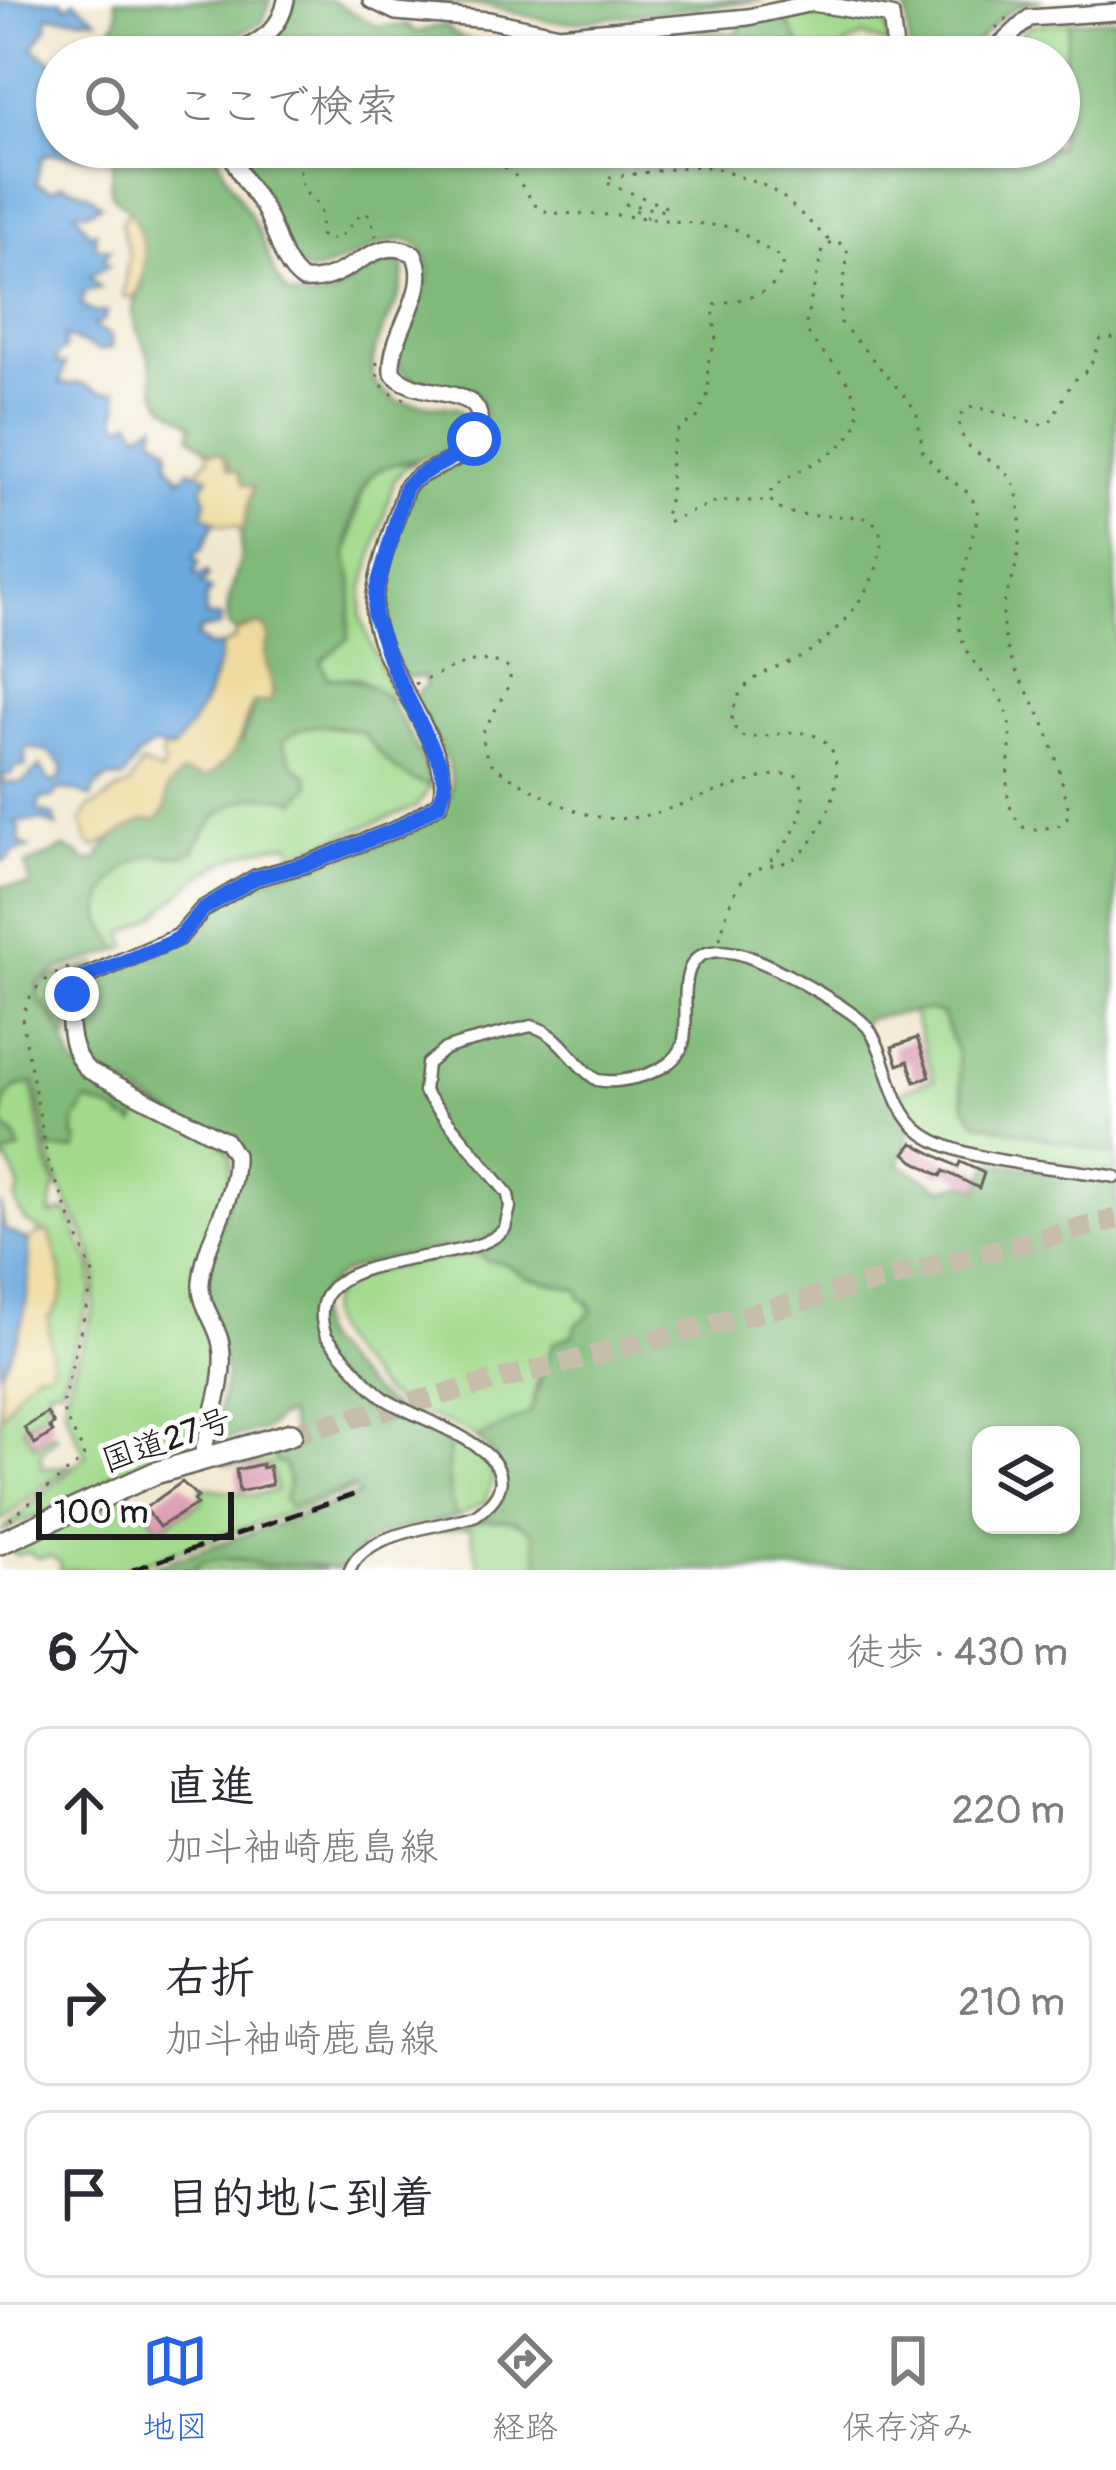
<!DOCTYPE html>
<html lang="ja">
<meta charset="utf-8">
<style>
:root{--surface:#fff;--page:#f2f2f3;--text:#2b2b33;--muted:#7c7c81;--line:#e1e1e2;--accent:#2563eb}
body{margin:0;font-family:Pangolin,"Klee One",sans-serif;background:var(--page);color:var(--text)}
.controls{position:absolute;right:36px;bottom:36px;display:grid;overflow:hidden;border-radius:24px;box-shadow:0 3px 9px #0004}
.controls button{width:108px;height:108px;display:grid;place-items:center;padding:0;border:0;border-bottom:3px solid var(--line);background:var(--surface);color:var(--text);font:60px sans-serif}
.scale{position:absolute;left:36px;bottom:30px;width:198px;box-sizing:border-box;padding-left:12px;border:6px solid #1c1c1c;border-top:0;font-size:33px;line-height:42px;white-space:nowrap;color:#1c1c1c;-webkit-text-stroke:9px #fff;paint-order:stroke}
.stop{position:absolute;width:36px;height:36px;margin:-27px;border:9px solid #2563eb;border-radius:50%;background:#fff}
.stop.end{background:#2563eb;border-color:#fff;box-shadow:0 3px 12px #0008}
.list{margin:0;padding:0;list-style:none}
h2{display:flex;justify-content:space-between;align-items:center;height:156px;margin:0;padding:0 48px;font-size:51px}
h2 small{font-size:39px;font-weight:400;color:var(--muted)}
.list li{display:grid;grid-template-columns:78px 1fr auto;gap:36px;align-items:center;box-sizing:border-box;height:168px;margin:0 24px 24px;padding:0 24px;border:3px solid var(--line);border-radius:24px}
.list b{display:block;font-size:45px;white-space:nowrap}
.list p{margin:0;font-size:39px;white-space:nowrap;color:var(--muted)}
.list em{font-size:39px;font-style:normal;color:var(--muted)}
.icon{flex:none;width:66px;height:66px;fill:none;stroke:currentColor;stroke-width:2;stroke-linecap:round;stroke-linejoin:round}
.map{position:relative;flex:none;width:1116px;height:1570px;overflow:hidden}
.search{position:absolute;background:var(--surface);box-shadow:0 3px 9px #0004;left:36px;right:36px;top:36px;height:132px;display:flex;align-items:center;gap:30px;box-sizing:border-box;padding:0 42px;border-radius:66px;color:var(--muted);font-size:45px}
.sheet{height:732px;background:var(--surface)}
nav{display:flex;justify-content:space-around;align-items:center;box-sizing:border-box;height:168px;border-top:3px solid var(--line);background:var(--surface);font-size:33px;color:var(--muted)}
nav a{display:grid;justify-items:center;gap:6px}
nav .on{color:var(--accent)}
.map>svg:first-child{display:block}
.green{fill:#a1da8c;stroke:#5e7b54;stroke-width:3}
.forest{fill:#80ba78;stroke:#4e6b4a;stroke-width:3;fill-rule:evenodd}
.sand{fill:#eeda9e;stroke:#857b5d;stroke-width:3}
.water{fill:#6ba8dd;stroke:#44627c;stroke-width:3;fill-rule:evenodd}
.building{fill:#dd9bb4}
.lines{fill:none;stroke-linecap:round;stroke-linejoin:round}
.highway-tunnel{stroke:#c6beaa;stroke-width:21;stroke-dasharray:21 10;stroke-linecap:butt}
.street-casing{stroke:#67635a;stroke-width:15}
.secondary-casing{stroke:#67635a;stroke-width:20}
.highway-casing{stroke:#67635a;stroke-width:26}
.path{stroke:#67635a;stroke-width:3;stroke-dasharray:3 9;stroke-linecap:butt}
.street{stroke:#fff;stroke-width:10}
.secondary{stroke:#fff;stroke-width:15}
.highway{stroke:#fff;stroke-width:21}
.rail{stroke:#1c1c1c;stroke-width:4.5;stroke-dasharray:18 9;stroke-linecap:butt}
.route{stroke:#2563eb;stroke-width:15}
.labels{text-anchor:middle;stroke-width:10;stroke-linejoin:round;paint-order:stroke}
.street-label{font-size:33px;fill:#1c1c1c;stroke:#fff}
</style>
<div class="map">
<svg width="1116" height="1570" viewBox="0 0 1116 1570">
<rect width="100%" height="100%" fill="#fff"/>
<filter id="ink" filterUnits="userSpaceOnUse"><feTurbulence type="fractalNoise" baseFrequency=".00833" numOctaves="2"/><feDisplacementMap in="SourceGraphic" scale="24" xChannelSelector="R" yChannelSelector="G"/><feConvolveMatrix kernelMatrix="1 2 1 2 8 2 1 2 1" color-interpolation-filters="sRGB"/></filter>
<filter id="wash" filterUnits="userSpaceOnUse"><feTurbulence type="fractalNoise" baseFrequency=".004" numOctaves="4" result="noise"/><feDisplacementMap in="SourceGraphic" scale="48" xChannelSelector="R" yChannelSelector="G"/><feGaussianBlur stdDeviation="2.7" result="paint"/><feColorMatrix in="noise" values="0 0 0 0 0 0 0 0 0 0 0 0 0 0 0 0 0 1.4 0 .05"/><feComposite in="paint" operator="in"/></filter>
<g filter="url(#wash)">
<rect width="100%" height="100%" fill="#f1e7ce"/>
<g class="green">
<path d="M813 9 879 19 886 25 889 45 864 36 846 45 845 57H807L783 15Z"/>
<path d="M1070 21 1063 68 1059 71V57H996L1031 25Z"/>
<path d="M417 462 404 469 394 481 363 590 361 618 393 701 360 679 327 677 321 660 348 638 352 580 346 559 361 496 371 475 390 464Z"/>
<path d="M319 725 362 732C382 756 399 779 431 786L416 807 293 855 291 844C255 846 221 860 193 882 163 906 162 917 123 933L128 946 120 950C113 940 103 928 101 916 96 892 130 856 155 854 170 854 178 859 193 852 214 807 246 786 296 801L293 765 282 740 295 729Z"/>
<path d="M99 963 77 975 66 1042 38 999V990L49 979Z"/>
<path d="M928 1010 942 1014 957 1053 964 1103 976 1122 1116 1155V1173L956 1145 921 1127 899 1092 934 1079 913 1012Z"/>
<path d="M31 1082 46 1161 57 1189 53 1190 50 1215 66 1211 91 1266 92 1292 61 1387 49 1388 45 1411 22 1427 35 1446 54 1434 57 1437 40 1454 43 1469 70 1465 0 1521V1419L15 1393 36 1371H48L52 1365 48 1318C76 1290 57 1265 50 1234 29 1227 22 1221 15 1200L20 1189C18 1181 12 1168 7 1161L0 1163V1158L20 1149 15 1136 4 1127 1 1114 8 1092Z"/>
<path d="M139 1099 216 1140 231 1156 214 1334 216 1374 198 1448 127 1474 120 1471 108 1476 111 1483 0 1532 86 1456 66 1413 65 1402C71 1360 101 1315 96 1272 92 1234 55 1191 48 1149L75 1150V1120L87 1101 117 1112 124 1120Z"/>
<path d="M478 1253 485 1260 503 1263 526 1277 579 1290 592 1313 539 1374 530 1413 477 1438C448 1419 411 1415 384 1393 372 1383 362 1369 352 1358 269 1267 423 1264 478 1253Z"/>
<path d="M446 1432 484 1456 493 1478 485 1502 457 1517C443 1493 452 1459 446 1432Z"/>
<path d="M292 1443 294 1446 284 1447 289 1482 284 1501 357 1489 122 1570H60V1562L50 1556 38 1558 29 1552 15 1555 10 1549 125 1495 142 1506 159 1528 202 1502V1487L253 1495 276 1491 270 1465 222 1464Z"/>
<path d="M496 1518 515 1521 532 1531 539 1558 535 1570H480L470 1528 425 1533Z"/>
<path d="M221 1559 263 1565 303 1564 325 1570H192L201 1562Z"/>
</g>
<g class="forest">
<path d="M115 0H271L262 23 220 43 206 57H87C100 37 126 25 115 0Z"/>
<path d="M294 0H331L378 27 407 25 416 32 444 25C471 53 511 39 544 57H241L276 37Z"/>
<path d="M406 0H762L572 22 548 21 488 6Z"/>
<path d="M906 0H1043C1005 4 988 30 965 57H910Z"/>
<path d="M783 15 807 57H630V47L638 40 659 46 673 45 704 31 735 34 745 22Z"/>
<path d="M1116 19V1155L976 1122 964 1103 957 1053 942 1014 928 1010 868 1018 862 1026 885 1084 911 1129 899 1164 943 1189 964 1183 979 1190 991 1162 1116 1182V1570H535L539 1558 532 1531 515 1521 477 1520 491 1510 501 1492 493 1454 477 1438 530 1413 553 1343 574 1334 576 1325 592 1312 589 1302 580 1298 579 1290 526 1277 503 1263 485 1260 478 1253 498 1243 508 1230C494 1235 479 1243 463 1246 414 1259 291 1253 321 1339 365 1388 382 1409 446 1432 452 1459 443 1493 457 1517 420 1526 360 1529 346 1570L303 1564 263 1565 239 1559 201 1562 192 1570H144L359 1495 352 1487 289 1507 284 1501 289 1482 284 1464 275 1462V1450L296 1446 288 1415 278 1417 266 1429 215 1442 213 1439 226 1376 205 1288 239 1154 91 1065 82 1058 77 1020 97 999 92 995 99 975C124 966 154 959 177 945 190 937 196 922 208 912 234 891 267 879 298 869 332 857 431 835 447 803 464 770 428 732 416 702L417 693 426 685 424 677H406C364 618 388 556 410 493L421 480 460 462 484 414 479 396 471 390 416 382 401 371 398 359 429 273C421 198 343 275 307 271 277 252 247 180 234 147H1059V71L1063 67 1070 21ZM981 1435H1071V1525H981Z"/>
<path d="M110 147H215C225 180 244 202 259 232 268 252 273 277 287 293 342 315 350 265 394 260L403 266C408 306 361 343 375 384L398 402 456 408 462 411C475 468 398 452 373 474 356 489 348 532 347 554 347 564 351 572 352 582 354 600 348 620 348 639L321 661 327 677C379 681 390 696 413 741 420 756 429 769 431 786 398 779 382 756 362 732 335 724 304 720 283 741L293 765 307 775 310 785 296 801C246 786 214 807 193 852 179 859 170 854 155 855 131 856 96 892 101 916 103 928 113 940 120 950L62 968 37 983 39 999 58 1024 73 1063 85 1074 139 1099 135 1125 117 1112 87 1101 75 1121 73 1136 78 1139 75 1150 48 1149 35 1083C9 1083 0 1103 4 1127L15 1136 20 1150 0 1158V886H31L26 865 64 848 80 855 83 861H97C108 831 139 821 166 808L167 789 182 773 242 741 254 703 274 691C270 670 259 660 269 640L247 627 236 632 228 624C225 600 235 583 240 560 242 550 239 540 242 531 246 517 250 509 246 494 242 479 228 468 222 453L208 451 190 436 192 426C184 415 171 414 162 402 154 392 154 378 151 365 144 331 119 321 143 283L130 210C93 188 121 177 110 147Z"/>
</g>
<g class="sand">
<path d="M130 210C145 240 153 269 133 298L123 296 129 254 121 223Z"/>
<path d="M208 451 222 453 229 469 239 472 243 484 254 487C246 503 249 517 241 533L237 527 221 525 203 515 196 472 209 457Z"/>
<path d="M259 624 267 630 269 640C257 663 278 677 271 701L253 703C234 745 246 746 206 778L182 773 167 789 166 809 158 819 143 820 94 848 88 843 81 821 89 807C102 806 112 790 128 787L142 764 161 773 164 764 161 756 165 748 172 750C199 717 214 687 222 646L235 639 236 632Z"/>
<path d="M42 1232 50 1234C57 1265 76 1290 48 1318L52 1366 49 1371H36L16 1393 0 1419V1372L10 1356 30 1258 28 1240Z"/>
</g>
<g class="water">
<path d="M0 0H62L66 7 75 1 96 19 47 16V27L33 48 57 65V104H51L57 112 54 122 57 147H81L89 156 48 154 41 159 36 184 52 190 62 184 88 194 101 205 88 212 75 211 89 233 96 231 95 246 111 249 103 258 110 265 90 276 100 288 85 291 81 305 94 313 107 312 104 320 93 325 111 336V348L100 351 65 336V349L57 355 56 364H65L60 384 81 383 102 392 117 391 119 407 116 416 121 426 131 420 139 433 156 423 154 436 169 448 168 464 181 479 190 469 209 477 201 488 206 498 203 515 215 521 201 551H197L194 558 199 562 194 573 198 576 207 572 208 577 201 584 211 590 205 598 206 617H221L220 627 201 629 197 637 211 647 222 646C214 688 199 718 172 750L153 745 138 756 123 779 108 778 95 788 91 798 77 791 59 790 53 798H41L37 810 54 816 57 827 41 820 15 822 20 829 19 842 30 848 13 852 7 860 0 862ZM29 747 50 753 63 767 60 780 50 782 40 766 22 783 2 782 3 776 11 774 16 767H25V752Z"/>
<path d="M0 1202 5 1230 28 1240C33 1283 24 1336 0 1372Z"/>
</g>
<g id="blocks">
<g class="building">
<path d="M917 1038 930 1076 915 1082 908 1061 898 1065 892 1047Z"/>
<path d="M913 1143 958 1167 960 1162 984 1173 979 1188 944 1171 941 1176 914 1161 905 1153Z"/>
<path d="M47 1413 54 1424 49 1427 53 1432 35 1444 24 1428Z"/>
<path d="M262 1464V1468L269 1466 272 1484 239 1492 236 1470Z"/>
<path d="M182 1482 198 1497 194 1500 197 1504 159 1527 145 1508Z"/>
</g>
</g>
</g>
<g filter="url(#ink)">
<use href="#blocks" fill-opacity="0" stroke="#67635a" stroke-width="3"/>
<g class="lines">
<path class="highway-tunnel" d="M291 1434 1116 1219"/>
<defs>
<path id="street" d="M350 1570C365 1531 439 1528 476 1515 558 1456 412 1420 384 1398 362 1381 344 1356 326 1336 292 1241 470 1273 505 1228L510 1207 508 1194 424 1092 427 1064 445 1049 460 1044 531 1026C562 1033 572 1065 597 1080 613 1083 627 1080 642 1076 658 1071 678 1061 683 1044 693 1011 665 939 736 953 760 957 856 1010 869 1029 891 1062 888 1107 922 1133 963 1164 1064 1167 1116 1177"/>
<g id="secondary">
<path d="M371 0 396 12 489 20 559 35 748 17 812 3 891 16 896 57"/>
<path d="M230 57C257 42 280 33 286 0"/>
<path d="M987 57 1029 18 1116 12"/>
<path d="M202 1457C209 1422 227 1381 221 1345 218 1324 199 1305 201 1283 204 1239 237 1199 235 1155L226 1141 88 1070C67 1050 64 1003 80 979L179 937 203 909 255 878 307 864 397 829 439 804C462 758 378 669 374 614 372 578 396 522 406 487 425 465 463 465 475 437 499 379 415 404 392 372 389 332 433 292 414 254 372 231 351 284 303 280 279 263 277 228 262 205 248 184 236 172 230 147"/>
</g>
<path id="highway" d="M0 1543 155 1473 291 1434"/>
</defs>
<use href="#street" class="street-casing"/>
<use href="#secondary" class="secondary-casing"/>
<use href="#highway" class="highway-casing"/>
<g class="path">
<path d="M996 28 1011 15"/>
<path d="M295 147 303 190 321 208 320 235 329 240 339 238 363 212 370 215 376 236"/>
<path d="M475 147 514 174 535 205 549 213 616 215 732 227 782 259C785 297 741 298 713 305L716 341 707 365 709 392 696 420 680 426C662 460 678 485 664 517L669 521 718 501H767"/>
<path d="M624 147 689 166 715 168 763 185 782 196 830 241"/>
<path d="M648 218 626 204 665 211 668 208 607 183 606 178 686 167"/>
<path d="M377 362C375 385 388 395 409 400"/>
<path d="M415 684C442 673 488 646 511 671L509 685 482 734 487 759C501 774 523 784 541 794 627 844 661 806 744 783 761 778 780 771 798 776 813 806 792 841 770 861"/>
<path d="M720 939C725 919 730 896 743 879 760 860 782 870 800 854 826 833 860 750 813 735 791 727 763 741 740 736L731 722C734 709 736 696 745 687 764 668 792 664 813 649 845 626 891 571 879 528L871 520C845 510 772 527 769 493L778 484C820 455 888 441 843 375 832 359 815 348 807 330L806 320 823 250 835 240 846 247 848 254 840 307 841 323 909 401 917 414 923 452 940 472 971 495 978 514C971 548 956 589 959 624 962 663 1002 682 1009 721 1016 757 993 797 1023 827L1036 830 1061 825 1067 818 1068 807C1061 777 1054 745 1041 717 1024 683 1001 655 1003 613 1003 601 1009 589 1013 577 1020 552 1024 509 1014 485 1000 451 959 463 959 416L973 406 1043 425 1051 420 1073 381 1089 369 1101 339 1116 338"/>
<path d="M10 1519 83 1459 84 1453 64 1414 63 1401 94 1277 48 1161 22 1021C27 991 44 977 72 967"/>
</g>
<use href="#street" class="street"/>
<use href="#secondary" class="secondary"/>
<use href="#highway" class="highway"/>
<path class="rail" d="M132 1570 358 1493"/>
</g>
</g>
<g class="lines" filter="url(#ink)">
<path class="route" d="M72 994 80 979 168 944 179 938 203 909 255 878 307 864 397 829 439 804 445 787 441 765 393 668 374 615 376 591 406 487C426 465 457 463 474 439"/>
</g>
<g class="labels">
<g class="street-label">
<text transform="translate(166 1439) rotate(-19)" y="12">国道27号</text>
</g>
</g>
</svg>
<div class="controls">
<button><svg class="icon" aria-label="layers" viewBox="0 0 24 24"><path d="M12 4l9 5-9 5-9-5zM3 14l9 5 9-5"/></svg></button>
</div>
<div class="scale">100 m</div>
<div class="stop" style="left:474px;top:439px"></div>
<div class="stop end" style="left:72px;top:994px"></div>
<div class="search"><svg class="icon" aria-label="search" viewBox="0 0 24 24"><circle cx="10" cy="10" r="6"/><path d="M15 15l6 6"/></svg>ここで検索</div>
</div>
<section class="sheet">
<h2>6 分<small>徒歩 · 430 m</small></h2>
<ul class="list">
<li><svg class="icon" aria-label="ahead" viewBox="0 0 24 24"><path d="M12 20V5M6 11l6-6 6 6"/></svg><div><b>直進</b><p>加斗袖崎鹿島線</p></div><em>220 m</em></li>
<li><svg class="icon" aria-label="right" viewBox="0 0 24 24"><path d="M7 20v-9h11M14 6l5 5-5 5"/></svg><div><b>右折</b><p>加斗袖崎鹿島線</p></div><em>210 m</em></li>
<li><svg class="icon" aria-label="arrive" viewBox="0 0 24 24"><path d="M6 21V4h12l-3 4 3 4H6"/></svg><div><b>目的地に到着</b></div></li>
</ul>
</section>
<nav>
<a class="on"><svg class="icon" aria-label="map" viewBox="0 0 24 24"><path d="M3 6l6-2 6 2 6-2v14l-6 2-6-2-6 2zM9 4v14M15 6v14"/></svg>地図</a>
<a><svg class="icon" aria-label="directions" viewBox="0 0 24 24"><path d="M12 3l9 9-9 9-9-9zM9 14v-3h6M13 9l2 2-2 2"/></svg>経路</a>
<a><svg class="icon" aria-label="saved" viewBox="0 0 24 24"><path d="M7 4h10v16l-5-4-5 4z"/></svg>保存済み</a>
</nav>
